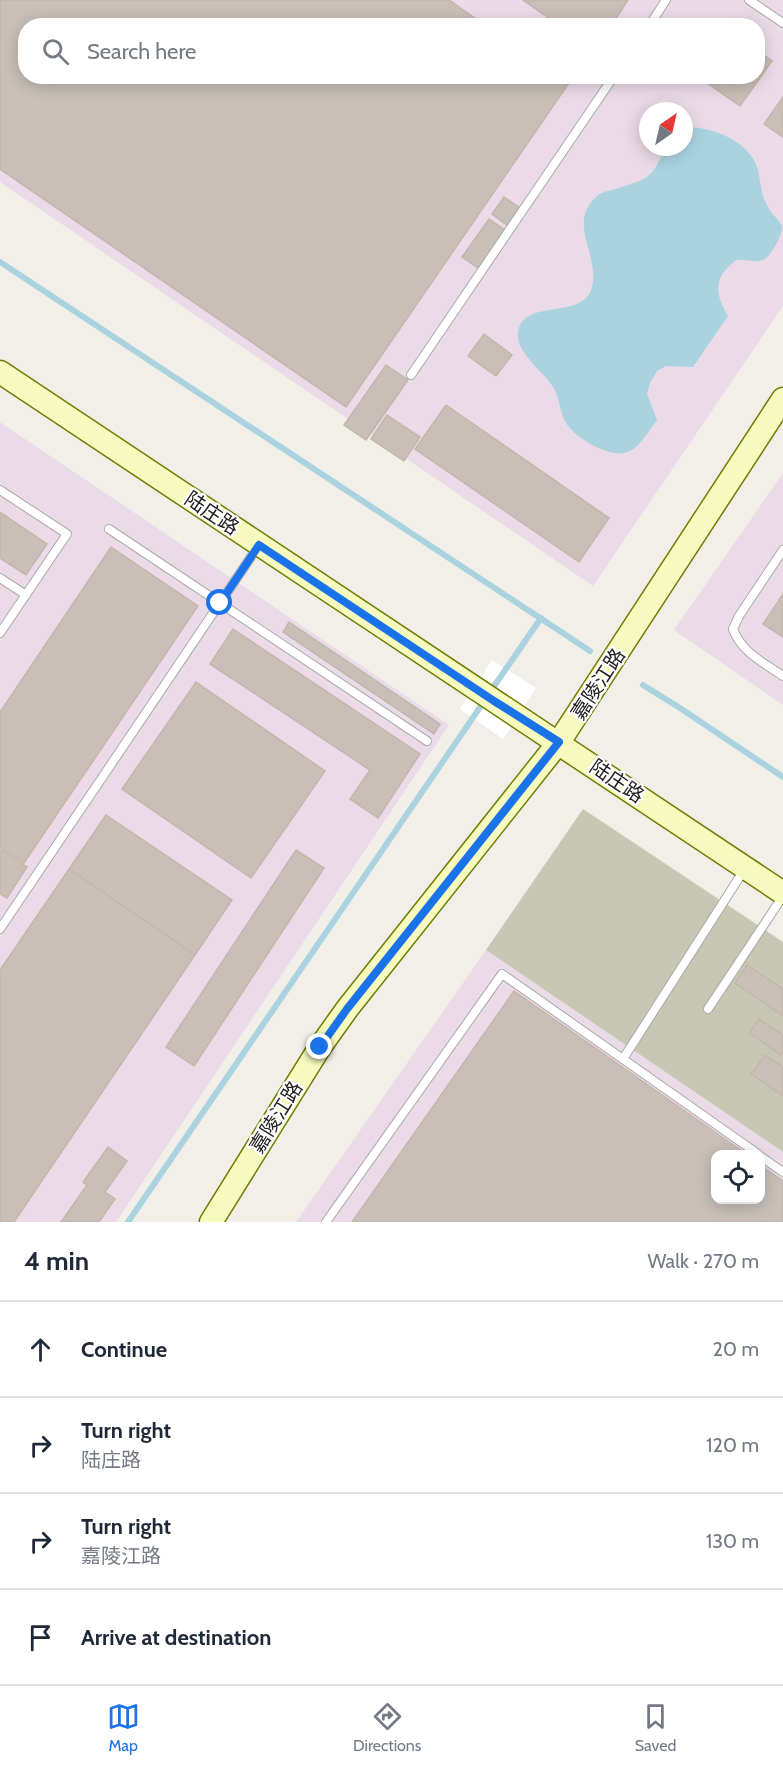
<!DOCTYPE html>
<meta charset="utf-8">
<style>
:root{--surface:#fff;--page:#f2f2f3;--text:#1f2937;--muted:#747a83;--line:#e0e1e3;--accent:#1a73e8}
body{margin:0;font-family:Cabin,"Noto Sans SC",sans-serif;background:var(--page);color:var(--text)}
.controls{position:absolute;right:18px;bottom:18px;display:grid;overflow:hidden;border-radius:12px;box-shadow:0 3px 15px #0003}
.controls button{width:54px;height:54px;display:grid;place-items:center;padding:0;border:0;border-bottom:2px solid var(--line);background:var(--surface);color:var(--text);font:30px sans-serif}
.compass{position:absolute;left:639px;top:102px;width:54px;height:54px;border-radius:50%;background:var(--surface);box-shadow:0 3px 15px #0003;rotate:34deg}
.stop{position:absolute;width:18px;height:18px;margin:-14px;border:4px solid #1a73e8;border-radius:50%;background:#fff}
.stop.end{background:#1a73e8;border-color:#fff;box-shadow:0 2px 6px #0008}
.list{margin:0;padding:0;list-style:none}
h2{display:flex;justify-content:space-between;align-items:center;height:78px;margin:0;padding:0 24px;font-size:26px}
h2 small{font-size:20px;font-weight:400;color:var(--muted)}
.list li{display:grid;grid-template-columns:39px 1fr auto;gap:18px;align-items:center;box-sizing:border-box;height:96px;padding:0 24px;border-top:2px solid var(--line)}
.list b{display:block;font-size:22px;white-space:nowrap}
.list p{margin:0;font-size:20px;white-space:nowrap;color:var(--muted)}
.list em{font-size:20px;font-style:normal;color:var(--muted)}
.icon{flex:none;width:33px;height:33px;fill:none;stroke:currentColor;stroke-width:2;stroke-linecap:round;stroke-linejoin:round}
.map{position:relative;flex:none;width:783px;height:1222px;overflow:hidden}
.search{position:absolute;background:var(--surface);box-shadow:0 3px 15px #0003;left:18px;right:18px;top:18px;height:66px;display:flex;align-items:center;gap:15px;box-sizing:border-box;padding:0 21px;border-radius:24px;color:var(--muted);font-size:22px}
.sheet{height:462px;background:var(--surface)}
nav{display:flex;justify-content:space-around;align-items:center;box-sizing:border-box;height:84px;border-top:2px solid var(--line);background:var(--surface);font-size:16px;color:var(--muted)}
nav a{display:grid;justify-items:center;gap:3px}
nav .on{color:var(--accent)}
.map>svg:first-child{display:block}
.industrial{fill:#ebdbe8;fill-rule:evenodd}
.construction{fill:#c7c7b4}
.water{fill:#aad3df}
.pier{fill:#fff}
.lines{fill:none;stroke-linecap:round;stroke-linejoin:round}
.stream{stroke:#aad3df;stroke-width:6}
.building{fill:#c7bfb8;stroke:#c4b6ab;stroke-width:1.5}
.lane-casing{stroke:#a9a9a9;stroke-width:10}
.secondary-casing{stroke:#707d05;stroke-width:25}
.lane{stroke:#fff;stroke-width:8}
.secondary{stroke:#f7fabf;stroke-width:22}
.route{stroke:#1a73e8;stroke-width:8}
.labels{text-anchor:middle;stroke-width:4.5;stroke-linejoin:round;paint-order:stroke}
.street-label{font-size:20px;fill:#222;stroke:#fff}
</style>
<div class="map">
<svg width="783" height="1222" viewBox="0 0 783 1222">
<rect width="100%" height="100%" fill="#f2efe9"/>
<g class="industrial">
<path d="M0 0H783V306L593 586 0 182ZM26 26H758V76H26ZM648 111H684V147H648Z"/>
<path d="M0 422 449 725 116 1222H0Z"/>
<path d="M783 473V705L674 630Z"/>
<path d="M486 950 783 1152V1222H296ZM716 1154H760V1200H716Z"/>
</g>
<path class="construction" d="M583 809 783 942V1152L486 950Z"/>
<path class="water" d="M684 127C710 126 748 140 757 167 761 179 760 192 766 203 769 212 778 218 782 226 783 234 771 257 763 260 755 263 744 259 736 260 714 277 714 293 728 316L693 367 666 366 657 371 650 383 647 394 657 420C636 449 630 464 592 445 583 440 570 431 565 421 559 410 560 397 553 387 543 370 505 346 522 322 537 302 585 317 592 287 600 255 567 223 596 197 600 193 607 191 612 190 643 180 654 181 664 147H684Z"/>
<path class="pier" d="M492 660 536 688 503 739 460 709Z"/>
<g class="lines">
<g class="stream">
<path d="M0 262 590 651"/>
<path d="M643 685 680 708 783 777"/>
<path d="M490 692 541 618"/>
<path d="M128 1222 485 700"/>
</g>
</g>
<g class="building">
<path d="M0 0H449L486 26H26V76H560L569 83 346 407 0 169Z"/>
<path d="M523 0H628L611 26H560Z"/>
<path d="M712 20 721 26H708Z"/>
<path d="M758 51 772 61 740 106 697 76H758Z"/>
<path d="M783 97V137L764 124Z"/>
<path d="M504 197 520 208 508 226 492 214Z"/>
<path d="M489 219 505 230 478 268 462 257Z"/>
<path d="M484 334 512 355 496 376 468 356Z"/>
<path d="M386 365 408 380 366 440 344 425Z"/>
<path d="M446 405 609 518 579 562 415 449Z"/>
<path d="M387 415 420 437 404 461 371 439Z"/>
<path d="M0 512 47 544 26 575 0 558Z"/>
<path d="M111 547 198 606 24 863 0 847V712Z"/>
<path d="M783 594V637L763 624Z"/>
<path d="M289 622 440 724 434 734 283 632Z"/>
<path d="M233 629 420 754 378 818 350 799 370 770 210 664Z"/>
<path d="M196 682 325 771 251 878 122 789Z"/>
<path d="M106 815 232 900 195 955 69 869Z"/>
<path d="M0 849 27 867 7 898 0 894Z"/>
<path d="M296 850 324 868 194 1066 166 1047Z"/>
<path d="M69 869 195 955 14 1222H0V970Z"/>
<path d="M747 965 783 989V1016L735 983Z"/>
<path d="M514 991 746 1154H716V1200H760V1165L783 1181V1222H352Z"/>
<path d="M759 1019 783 1035V1052L781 1055 749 1033Z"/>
<path d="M765 1055 783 1067V1096L751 1074Z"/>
<path d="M108 1147 127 1161 105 1192 115 1199 99 1222H61L87 1185 83 1182Z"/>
</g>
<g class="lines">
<defs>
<g id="lane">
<path d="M749 0 783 23"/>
<path d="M649 26 666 0"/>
<path d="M411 375 614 76"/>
<path d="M0 490 67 534 0 633"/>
<path d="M109 529 427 741"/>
<path d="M783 550 739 616 733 629C742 653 763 662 783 676"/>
<path d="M0 578 26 595"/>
<path d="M0 929 259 545"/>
<path d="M708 1009 783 896"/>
<path d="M623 1059 744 870"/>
<path d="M760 1156 783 1172"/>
<path d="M326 1222 502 974 758 1154"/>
</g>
<g id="secondary">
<path d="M0 372 783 893"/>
<path d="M211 1222 320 1047 347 1009 559 742 783 399"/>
</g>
</defs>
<use href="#lane" class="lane-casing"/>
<use href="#secondary" class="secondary-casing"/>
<use href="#lane" class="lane"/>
<use href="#secondary" class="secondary"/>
</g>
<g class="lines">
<path class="route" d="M220 603 259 545 494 701 559 742 347 1009 320 1047"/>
</g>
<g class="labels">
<g class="street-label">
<text transform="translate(212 513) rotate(34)" y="7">陆庄路</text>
<text transform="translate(598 684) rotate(-57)" y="7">嘉陵江路</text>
<text transform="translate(617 781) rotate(34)" y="7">陆庄路</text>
<text transform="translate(276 1117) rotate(-58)" y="7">嘉陵江路</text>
</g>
</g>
</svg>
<div class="controls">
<button><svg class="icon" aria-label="locate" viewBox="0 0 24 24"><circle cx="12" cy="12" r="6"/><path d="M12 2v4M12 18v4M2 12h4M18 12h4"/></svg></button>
</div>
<svg class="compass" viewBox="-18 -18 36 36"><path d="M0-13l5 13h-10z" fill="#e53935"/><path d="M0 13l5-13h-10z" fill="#747a83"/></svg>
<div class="stop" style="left:220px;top:603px"></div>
<div class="stop end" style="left:320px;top:1047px"></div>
<div class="search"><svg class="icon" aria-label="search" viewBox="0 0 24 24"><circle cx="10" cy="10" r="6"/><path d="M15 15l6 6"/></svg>Search here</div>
</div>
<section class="sheet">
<h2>4 min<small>Walk · 270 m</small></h2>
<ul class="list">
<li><svg class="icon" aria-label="ahead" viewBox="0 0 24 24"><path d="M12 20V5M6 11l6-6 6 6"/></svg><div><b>Continue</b></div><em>20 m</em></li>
<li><svg class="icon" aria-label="right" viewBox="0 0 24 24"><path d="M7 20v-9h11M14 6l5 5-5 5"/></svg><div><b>Turn right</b><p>陆庄路</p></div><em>120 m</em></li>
<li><svg class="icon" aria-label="right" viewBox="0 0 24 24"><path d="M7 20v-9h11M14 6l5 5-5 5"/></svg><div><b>Turn right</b><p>嘉陵江路</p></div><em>130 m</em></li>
<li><svg class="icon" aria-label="arrive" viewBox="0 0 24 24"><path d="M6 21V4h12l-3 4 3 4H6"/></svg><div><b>Arrive at destination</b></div></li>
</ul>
</section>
<nav>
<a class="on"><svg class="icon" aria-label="map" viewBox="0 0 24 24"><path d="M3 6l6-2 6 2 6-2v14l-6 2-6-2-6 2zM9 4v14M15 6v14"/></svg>Map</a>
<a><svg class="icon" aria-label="directions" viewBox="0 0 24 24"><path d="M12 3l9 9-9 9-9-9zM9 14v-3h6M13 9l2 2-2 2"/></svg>Directions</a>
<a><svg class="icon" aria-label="saved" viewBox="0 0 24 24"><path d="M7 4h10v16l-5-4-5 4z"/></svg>Saved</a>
</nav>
